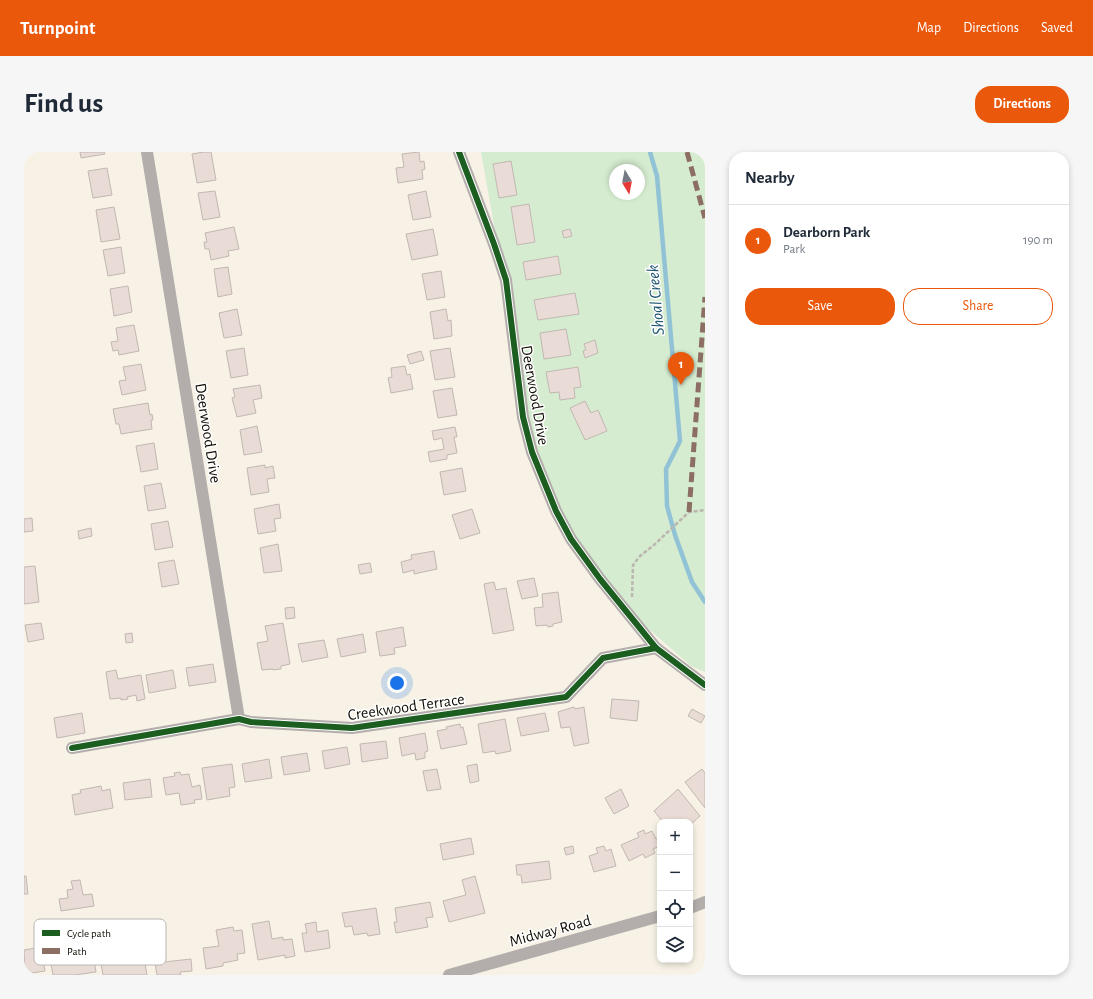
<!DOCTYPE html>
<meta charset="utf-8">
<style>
:root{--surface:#fff;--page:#f6f6f7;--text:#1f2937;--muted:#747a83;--line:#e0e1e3;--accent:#ea580c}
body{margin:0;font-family:"Alegreya Sans",sans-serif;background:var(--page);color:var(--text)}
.controls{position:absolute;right:12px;bottom:12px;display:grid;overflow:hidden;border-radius:8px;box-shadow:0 2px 6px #0003}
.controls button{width:36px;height:36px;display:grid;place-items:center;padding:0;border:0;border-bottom:1px solid var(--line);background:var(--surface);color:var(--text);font:20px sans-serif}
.compass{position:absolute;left:585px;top:12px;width:36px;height:36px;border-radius:50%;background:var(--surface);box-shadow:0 2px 6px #0003;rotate:170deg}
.you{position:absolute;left:373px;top:531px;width:14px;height:14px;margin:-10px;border:3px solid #fff;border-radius:50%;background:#1a73e8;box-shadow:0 0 0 6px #1a73e833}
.badge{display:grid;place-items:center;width:26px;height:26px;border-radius:50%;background:var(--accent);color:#fff;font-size:13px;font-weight:700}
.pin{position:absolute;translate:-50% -33px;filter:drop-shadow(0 1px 2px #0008)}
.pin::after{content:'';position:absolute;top:21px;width:14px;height:12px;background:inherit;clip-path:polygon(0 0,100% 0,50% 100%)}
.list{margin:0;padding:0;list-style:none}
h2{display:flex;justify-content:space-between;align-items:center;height:52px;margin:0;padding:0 16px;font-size:17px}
h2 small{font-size:13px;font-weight:400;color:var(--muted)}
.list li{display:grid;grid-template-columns:26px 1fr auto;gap:12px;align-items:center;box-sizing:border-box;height:72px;padding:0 16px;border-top:1px solid var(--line)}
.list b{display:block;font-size:15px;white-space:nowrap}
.list p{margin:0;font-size:13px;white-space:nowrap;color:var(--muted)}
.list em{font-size:13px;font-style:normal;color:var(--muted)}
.actions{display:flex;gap:8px;padding:12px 16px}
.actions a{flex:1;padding:9px 0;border:1px solid var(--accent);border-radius:16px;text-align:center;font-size:14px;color:var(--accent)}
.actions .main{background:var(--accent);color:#fff}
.icon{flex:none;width:22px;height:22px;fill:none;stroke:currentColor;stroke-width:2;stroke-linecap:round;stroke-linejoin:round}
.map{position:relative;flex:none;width:681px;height:823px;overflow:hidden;border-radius:16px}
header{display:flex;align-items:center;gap:24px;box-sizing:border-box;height:56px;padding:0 20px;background:var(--accent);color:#fff}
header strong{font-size:19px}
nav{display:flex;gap:22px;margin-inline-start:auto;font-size:14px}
.intro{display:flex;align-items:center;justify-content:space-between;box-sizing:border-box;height:96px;padding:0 24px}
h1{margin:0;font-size:28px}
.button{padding:10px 18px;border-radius:16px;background:var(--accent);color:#fff;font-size:14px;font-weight:700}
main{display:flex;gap:24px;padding:0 24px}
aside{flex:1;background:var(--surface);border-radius:16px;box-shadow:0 2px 6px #0003}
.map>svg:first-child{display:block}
.green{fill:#d5ecd0;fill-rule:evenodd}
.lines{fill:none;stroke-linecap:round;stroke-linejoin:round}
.stream{stroke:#91c2d6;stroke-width:4.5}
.building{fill:#e9dbd5;stroke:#c1b8b2}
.path{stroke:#bbb6af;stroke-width:2.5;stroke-dasharray:4 2;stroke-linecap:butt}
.minor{stroke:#b3adab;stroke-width:12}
.quiet{stroke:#8d6e63;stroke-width:5;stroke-dasharray:10 5;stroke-linecap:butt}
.cycleway-casing{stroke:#fff;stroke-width:8}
.cycleway{stroke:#1b5e20;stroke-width:6}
.labels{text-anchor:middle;stroke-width:3;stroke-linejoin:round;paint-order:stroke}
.street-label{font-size:16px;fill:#110d04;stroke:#fff}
.water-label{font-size:17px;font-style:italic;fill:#1e566f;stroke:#fff}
.key{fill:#fff;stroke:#b8b6b4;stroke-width:1}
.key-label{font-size:11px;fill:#110d04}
</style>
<header>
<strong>Turnpoint</strong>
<nav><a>Map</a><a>Directions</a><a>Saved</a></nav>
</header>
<div class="intro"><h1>Find us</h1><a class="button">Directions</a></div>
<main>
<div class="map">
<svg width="681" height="823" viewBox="0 0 681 823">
<rect width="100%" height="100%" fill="#f7f2e5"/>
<path class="green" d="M457 0H681V520L667 514 568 427 505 307 484 152ZM591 18H615V42H591Z"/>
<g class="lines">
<path class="stream" d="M626 0 633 24 656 289 642 317 643 354 651 383 668 430 681 450"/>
</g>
<g class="building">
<path d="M56 0H80L81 2 57 6Z"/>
<path d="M180 0H187L192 28 173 31 168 2Z"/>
<path d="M395 0 396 10 400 9 401 17 398 18 399 27 374 31 372 16 380 15 378 2Z"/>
<path d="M487 9 493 43 475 46 469 12Z"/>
<path d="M83 16 88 43 69 46 64 19Z"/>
<path d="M191 39 196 65 179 68 174 41Z"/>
<path d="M402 39 407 65 389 68 384 43Z"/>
<path d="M505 52 511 90 493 93 487 55Z"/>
<path d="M90 55 96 87 77 90 72 58Z"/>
<path d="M210 75 215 97 204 99 205 104 187 108 185 97H181L180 90H183L181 81Z"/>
<path d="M409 77 414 103 388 108 382 82Z"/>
<path d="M546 77 548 84 540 86 538 79Z"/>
<path d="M97 95 101 121 84 124 79 98Z"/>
<path d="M534 104 537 122 502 128 499 110Z"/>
<path d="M204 115 208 142 194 145 190 117Z"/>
<path d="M417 119 421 145 403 148 398 122Z"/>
<path d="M104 134 108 160 90 164 86 137Z"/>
<path d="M551 141 555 162 514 168 510 148Z"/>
<path d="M213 157 218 183 200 186 195 161Z"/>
<path d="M422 157 424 169 427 168 428 184 410 187 406 160Z"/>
<path d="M110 173 115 199 95 203 94 198 89 199 87 190 94 189 92 176Z"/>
<path d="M542 177 547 203 520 207 516 181Z"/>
<path d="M571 188 574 201 561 206 559 199 562 198 560 192Z"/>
<path d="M220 196 224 223 207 226 202 199Z"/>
<path d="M426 196 431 225 411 228 406 199Z"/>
<path d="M397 199 400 208 386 212 383 203Z"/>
<path d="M117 212 122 238 98 243 95 229 102 228 99 215Z"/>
<path d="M381 214 383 223 386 222 389 237 367 241 364 226 368 225 367 216Z"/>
<path d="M554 215 557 235 550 236 551 246 536 248 535 240 526 241 522 220Z"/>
<path d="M236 233 238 246 229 248 232 261 213 265 208 246 211 245 209 237Z"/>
<path d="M428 236 433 263 414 266 409 239Z"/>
<path d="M561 249 567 261 574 258 583 279 561 288 546 256Z"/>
<path d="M124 251 126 263 128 262 129 268H127L128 277 97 282 95 272H92L89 257Z"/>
<path d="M233 274 238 300 220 303 216 278Z"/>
<path d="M431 275 433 285H430L433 301 423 303V307L406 310 404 300 420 297 418 286 410 288 408 279Z"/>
<path d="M130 291 134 317 117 320 112 294Z"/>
<path d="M241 313V316L249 314 251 326 243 327 245 340 227 343 223 316Z"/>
<path d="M438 316 442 339 420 343 416 320Z"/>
<path d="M137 331 142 356 124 359 120 334Z"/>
<path d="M255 352 257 366 250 367 252 379 234 382 230 357Z"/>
<path d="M448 357 456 381 436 387 428 363Z"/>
<path d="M8 366 9 379 0 380V367Z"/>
<path d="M144 369 149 395 131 398 127 372Z"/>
<path d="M67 376 68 384 55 387 54 379Z"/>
<path d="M254 392 258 419 240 421 236 396Z"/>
<path d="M410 399 413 417 390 422V418L379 421 377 410 388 407 387 403Z"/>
<path d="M150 408 155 432 138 435 134 411Z"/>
<path d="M346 411 348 420 336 422 334 413Z"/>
<path d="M11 414 15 450 0 452V415Z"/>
<path d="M510 426 514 444 498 447 493 429Z"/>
<path d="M470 430 472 438 482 436 490 478 469 482 460 432Z"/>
<path d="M534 440 538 470 529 472V474L524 475 523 473 512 474 510 456 519 455 518 442Z"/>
<path d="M270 455 271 466 262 467 261 456Z"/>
<path d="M17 471 20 487 4 490 1 473Z"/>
<path d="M259 471 266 512 257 514V517L249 518V517L238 518 233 491 244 489 241 474Z"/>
<path d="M379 475 382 494 370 496 371 502 356 504 352 480Z"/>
<path d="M108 481 109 490 102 491 101 482Z"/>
<path d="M339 482 342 500 317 505 313 487Z"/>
<path d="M300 488 304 505 278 510 274 492Z"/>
<path d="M189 512 192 530 165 534 162 516Z"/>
<path d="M92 518 94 527 117 523 121 547 113 549 112 543 103 545 104 547 97 548V546L86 547 82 520Z"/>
<path d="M149 518 152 536 125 541 122 523Z"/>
<path d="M588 547 615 549 613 569 586 566Z"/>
<path d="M550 555 551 557 560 555 565 591 550 594 546 575 537 576 534 560Z"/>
<path d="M668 557 681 564 677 571 664 564Z"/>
<path d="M58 561 61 581 33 586 30 566Z"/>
<path d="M521 561 525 579 497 584 493 566Z"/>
<path d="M481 567 487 599 472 602 471 599 459 601 454 572Z"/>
<path d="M436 572 437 576 439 575 443 592 417 597 413 579 423 577 422 575Z"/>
<path d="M401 581 404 599 401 600V606L392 608 391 601 378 604 375 586Z"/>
<path d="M362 589 364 606 338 610 336 592Z"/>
<path d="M323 595 326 612 301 617 298 599Z"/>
<path d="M283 601 286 619 260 623 257 605Z"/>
<path d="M245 607 248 626 221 630 218 612Z"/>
<path d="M208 612 211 635 205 636 206 644 183 648 178 616Z"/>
<path d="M453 612 455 629 446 631 443 614Z"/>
<path d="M413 617 417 637 403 639 399 619Z"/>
<path d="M678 617 681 621V656L661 630Z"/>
<path d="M156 620 157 623 165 622 168 635 176 633 178 647 170 648 171 651 157 653 155 641 142 643 139 626 151 624 150 621Z"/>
<path d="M126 627 128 645 101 648 99 631Z"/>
<path d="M77 634 78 639 86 637 89 656 51 663 48 643 57 641 56 638Z"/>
<path d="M597 637 605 654 590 662 581 646Z"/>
<path d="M654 637 676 664 666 673V670H639L630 659Z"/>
<path d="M620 678 621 682 628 679 632 687 635 685 636 694 629 697 631 701 621 706 619 702 605 709 597 693 615 685 613 681Z"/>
<path d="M447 686 450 702 419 708 416 692Z"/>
<path d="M549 694 550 701 542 703 540 696Z"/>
<path d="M580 694 582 699 587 697 592 714 570 720 565 704 574 701 572 696Z"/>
<path d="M525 709 527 727 498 731 497 723H493L492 713Z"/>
<path d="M0 724H2L4 742H0Z"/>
<path d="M451 724 461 761 425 770 419 749 442 743 438 728Z"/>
<path d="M56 728 59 743 68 742 70 754 37 759 35 747 44 746 43 738 49 737 47 729Z"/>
<path d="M406 750 409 765 402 766 404 775 372 781 370 770H373L371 756Z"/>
<path d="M352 756 356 782 344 784 343 781 330 783 328 774 321 775 318 761Z"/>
<path d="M245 769 248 787 259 785V788L268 787 271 804 261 806V803L234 808 228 772Z"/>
<path d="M292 770 293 780 304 778 306 796 281 800 278 781H283L281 772Z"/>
<path d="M209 775 210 779 218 778 221 801 213 802 214 808 199 811V814L182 817 179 796 195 794 192 778Z"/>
<path d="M17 795 21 819 1 822 0 798Z"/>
<path d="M69 801 72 820 51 823H29L26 807Z"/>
<path d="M120 806 123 823H79L77 812Z"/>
<path d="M167 807 168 819 156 820 157 823H133L131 811Z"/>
</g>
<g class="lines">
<path class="path" d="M608 445 609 413 616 404 630 393 665 360 681 358"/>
<g class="minor">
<path d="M123 0 215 567"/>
<path d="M435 0 470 92 482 128 499 265 508 300 532 359 547 387 576 427 632 496 681 533"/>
<path d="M48 596 215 567 227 570 328 576 542 545 579 506 632 496"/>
<path d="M666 756 681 750"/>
<path d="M425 823 636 764"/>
</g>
<g class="quiet">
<path d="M663 0 681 66"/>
<path d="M665 360 681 145"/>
</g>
<defs>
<g id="cycleway">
<path d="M435 0 470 92 482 128 499 265 508 300 532 359 547 387 576 427 632 496 681 533"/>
<path d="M48 596 215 567 227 570 328 576 542 545 579 506 632 496"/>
</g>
</defs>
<use href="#cycleway" class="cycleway-casing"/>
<use href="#cycleway" class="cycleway"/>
</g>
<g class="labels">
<g class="street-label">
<text transform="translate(512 243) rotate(80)" y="6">Deerwood Drive</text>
<text transform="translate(185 281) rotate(81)" y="6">Deerwood Drive</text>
<text transform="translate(382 554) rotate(-8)" y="6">Creekwood Terrace</text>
<text transform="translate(526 778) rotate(-15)" y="6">Midway Road</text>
</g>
<g class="water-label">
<text transform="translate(631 148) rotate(-95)" y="6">Shoal Creek</text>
</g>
</g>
<rect x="10" y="767" width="132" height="46" rx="6" class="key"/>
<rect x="18" y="778" width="18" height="6" fill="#1b5e20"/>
<rect x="18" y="796" width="18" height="6" fill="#8d6e63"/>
<g class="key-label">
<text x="43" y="785">Cycle path</text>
<text x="43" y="803">Path</text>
</g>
</svg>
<div class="controls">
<button>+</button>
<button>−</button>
<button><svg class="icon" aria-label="locate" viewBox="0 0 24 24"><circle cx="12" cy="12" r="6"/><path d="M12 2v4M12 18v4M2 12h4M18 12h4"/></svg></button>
<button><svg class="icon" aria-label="layers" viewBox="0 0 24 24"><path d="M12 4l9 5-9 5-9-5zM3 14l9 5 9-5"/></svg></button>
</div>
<svg class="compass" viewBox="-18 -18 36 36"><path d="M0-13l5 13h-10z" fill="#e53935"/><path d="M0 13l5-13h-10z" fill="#747a83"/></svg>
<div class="you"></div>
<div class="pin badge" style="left:657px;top:233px">1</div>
</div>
<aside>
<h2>Nearby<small></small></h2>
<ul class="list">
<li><span class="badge">1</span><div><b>Dearborn Park</b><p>Park</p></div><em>190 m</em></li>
</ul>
<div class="actions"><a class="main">Save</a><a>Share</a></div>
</aside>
</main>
